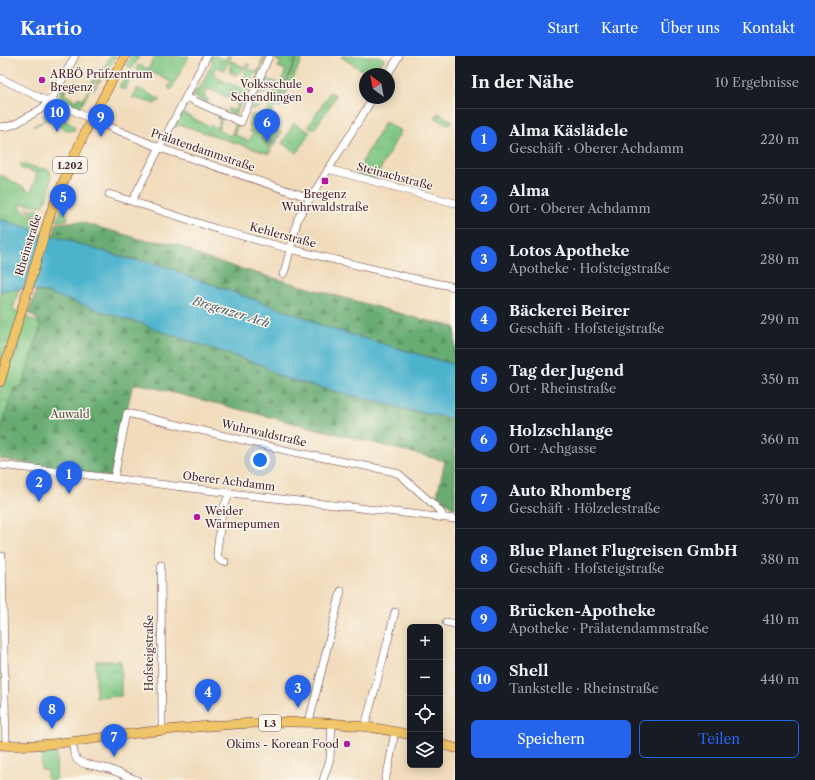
<!DOCTYPE html>
<html lang="de">
<meta charset="utf-8">
<style>
:root{--surface:#171b24;--page:#242831;--text:#f1f3f6;--muted:#9ea1a6;--line:#363941;--accent:#2563eb}
body{margin:0;font-family:"Libre Caslon Text",serif;background:var(--page);color:var(--text)}
.controls{position:absolute;right:12px;bottom:12px;display:grid;overflow:hidden;border-radius:6px;box-shadow:0 2px 10px #0003}
.controls button{width:36px;height:36px;display:grid;place-items:center;padding:0;border:0;border-bottom:1px solid var(--line);background:var(--surface);color:var(--text);font:20px sans-serif}
.compass{position:absolute;left:359px;top:12px;width:36px;height:36px;border-radius:50%;background:var(--surface);box-shadow:0 2px 10px #0003;rotate:328deg}
.you{position:absolute;left:260px;top:404px;width:14px;height:14px;margin:-10px;border:3px solid #fff;border-radius:50%;background:#1a73e8;box-shadow:0 0 0 6px #1a73e833}
.badge{display:grid;place-items:center;width:26px;height:26px;border-radius:50%;background:var(--accent);color:#fff;font-size:13px;font-weight:700}
.pin{position:absolute;translate:-50% -33px;filter:drop-shadow(0 1px 2px #0008)}
.pin::after{content:'';position:absolute;top:21px;width:14px;height:12px;background:inherit;clip-path:polygon(0 0,100% 0,50% 100%)}
.list{margin:0;padding:0;list-style:none}
h2{display:flex;justify-content:space-between;align-items:center;height:52px;margin:0;padding:0 16px;font-size:17px}
h2 small{font-size:13px;font-weight:400;color:var(--muted)}
.list li{display:grid;grid-template-columns:26px 1fr auto;gap:12px;align-items:center;box-sizing:border-box;height:60px;padding:0 16px;border-top:1px solid var(--line)}
.list b{display:block;font-size:15px;white-space:nowrap}
.list p{margin:0;font-size:13px;white-space:nowrap;color:var(--muted)}
.list em{font-size:13px;font-style:normal;color:var(--muted)}
.actions{display:flex;gap:8px;padding:12px 16px}
.actions a{flex:1;padding:9px 0;border:1px solid var(--accent);border-radius:6px;text-align:center;font-size:14px;color:var(--accent)}
.actions .main{background:var(--accent);color:#fff}
.icon{flex:none;width:22px;height:22px;fill:none;stroke:currentColor;stroke-width:2;stroke-linecap:round;stroke-linejoin:round}
.map{position:relative;flex:none;width:455px;height:724px;overflow:hidden}
header{display:flex;align-items:center;gap:24px;box-sizing:border-box;height:56px;padding:0 20px;background:var(--accent);color:#fff}
header strong{font-size:19px}
nav{display:flex;gap:22px;margin-inline-start:auto;font-size:14px}
main{display:flex}
aside{flex:1;background:var(--surface)}
.map>svg:first-child{display:block}
.grass{fill:url(#grass-tufts);stroke:#657458}
.forest{fill:url(#forest-firs);stroke:#59664e}
.pitch{fill:#80c884;stroke:#657458}
.water{fill:#4eb3cd;stroke:#4c697c}
.lines{fill:none;stroke-linecap:round;stroke-linejoin:round}
.minor-casing{stroke:#633b41;stroke-width:8}
.major-casing{stroke:#633b41;stroke-width:10}
.minor{stroke:#fff;stroke-width:7}
.major{stroke:#f0c469;stroke-width:9}
.poi-dot{fill:#b5179e;stroke:#fbf7ec;stroke-width:1.5}
.labels{text-anchor:middle;stroke-width:3;stroke-linejoin:round;paint-order:stroke}
.shield{fill:#fbf7ec;stroke:#7f6065;stroke-width:1}
.shield-label{font-size:10px;font-weight:bold;fill:#4a1f2b}
.poi-label{font-size:11px;fill:#4a1f2b;stroke:#fbf7ec;text-anchor:start}
.street-label{font-size:11px;fill:#4a1f2b;stroke:#fbf7ec}
.park-label{font-size:11px;fill:#5a5246;stroke:#fbf7ec}
.water-label{font-size:12px;font-style:italic;fill:#4c5a6c;stroke:#fbf7ec}
</style>
<header>
<strong>Kartio</strong>
<nav><a>Start</a><a>Karte</a><a>Über uns</a><a>Kontakt</a></nav>
</header>
<main>
<div class="map">
<svg width="455" height="724" viewBox="0 0 455 724">
<defs>
<pattern id="grass-tufts" width="24" height="20" patternUnits="userSpaceOnUse"><rect width="24" height="20" fill="#80c884"/><path d="M3 7l-1-3M5 7V3M7 7l1-3M15 17l-1-3M17 17v-4M19 17l1-3" fill="none" stroke="#70ab72"/></pattern>
<pattern id="forest-firs" width="22" height="20" patternUnits="userSpaceOnUse"><rect width="22" height="20" fill="#68ac72"/><path d="M5 1l3.5 6h-7zM16 11l3.5 6h-7z" fill="#588b5e"/></pattern>
</defs>
<rect width="100%" height="100%" fill="#fbf7ec"/>
<filter id="ink" filterUnits="userSpaceOnUse"><feTurbulence type="fractalNoise" baseFrequency=".025" numOctaves="2"/><feDisplacementMap in="SourceGraphic" scale="8" xChannelSelector="R" yChannelSelector="G"/><feConvolveMatrix kernelMatrix="1 2 1 2 8 2 1 2 1" color-interpolation-filters="sRGB"/></filter>
<filter id="wash" filterUnits="userSpaceOnUse"><feTurbulence type="fractalNoise" baseFrequency=".012" numOctaves="4" result="noise"/><feDisplacementMap in="SourceGraphic" scale="16" xChannelSelector="R" yChannelSelector="G"/><feGaussianBlur stdDeviation="0.9" result="paint"/><feColorMatrix in="noise" values="0 0 0 0 0 0 0 0 0 0 0 0 0 0 0 0 0 1.4 0 .05"/><feComposite in="paint" operator="in"/></filter>
<g filter="url(#wash)">
<rect width="100%" height="100%" fill="#f1dbbb"/>
<g class="grass">
<path d="M110 0H116C109 12 101 23 94 34H93L103 15 101 14 80 52 62 43 61 39 62 34 61 33 66 24 62 32 66 34 64 38 76 45 78 41 83 43 100 12 103 13Z"/>
<path d="M131 0H139L132 13 126 9Z"/>
<path d="M155 0H189L171 34 168 32 171 26 150 15 148 18 144 19 136 14 138 9 148 13Z"/>
<path d="M211 0H216L225 4 227 0H232L224 14 217 11 214 20 221 23V24L247 34 235 60 227 56 228 52 235 55 238 46 208 33 204 41 208 43 207 47 191 39 193 37 196 38 197 36 195 35 196 33 199 34 213 5 209 3Z"/>
<path d="M264 0H266L258 19 254 17 248 29 254 31 252 35 245 33 248 24 245 23 246 20 244 18 246 14 245 13 247 7 250 9 249 13 258 16Z"/>
<path d="M278 0H297L261 82 264 87 269 91 279 79 280 76 282 77 272 92 269 91V93L271 94 269 98 181 69 175 71 183 57 186 58V59L209 70 210 69 217 72 220 64 216 62 218 60 222 62V63L218 74 231 80 236 67 239 69V70H237L234 78 249 85 253 77 249 75 251 71 248 69V67L250 68 251 66 249 65 252 58 256 60 254 65 262 69 270 49H272L276 40 275 37 268 34 265 39 263 38 261 39 256 37 257 35 262 37 266 26 264 25 265 22 280 28 286 14 278 11 281 6 276 4Z"/>
<path d="M231 5 237 7V8L245 11 244 12 243 11 241 16 238 17 237 20 229 16 231 14 229 13 231 8 230 7Z"/>
<path d="M127 17 130 19 132 18H133L125 34 119 31Z"/>
<path d="M138 32 161 44 159 46 157 45 155 48 135 42 134 43 132 42Z"/>
<path d="M330 36 336 39V40L333 39V41L335 42 314 74 308 71Z"/>
<path d="M255 39 259 41 258 43 263 45 259 53 256 52 255 54 250 52Z"/>
<path d="M48 55 71 67 74 70 75 74 69 75 46 64 35 70H33L45 64 43 60V59L45 60 46 59 45 57Z"/>
<path d="M438 57 452 65 449 69 435 62Z"/>
<path d="M385 66 401 75 375 123 355 118Z"/>
<path d="M294 67 310 76 297 97 282 87Z"/>
<path d="M21 107 40 113 42 112 50 114C53 125 49 138 44 149 36 151 27 147 19 149L24 155 40 163 37 175 26 171 0 163V119L5 121 31 136 37 117 20 112Z"/>
<path d="M62 149 64 150 68 163 66 164 57 166Z"/>
<path d="M26 152 39 154 42 157 41 161 32 157Z"/>
<path d="M19 233 13 253 40 268V273L22 330 0 375V235Z"/>
<path d="M96 605H121V640L96 641Z"/>
<path d="M57 694 56 724H47V714H41L42 695Z"/>
</g>
<g class="forest">
<path d="M267 68 280 76 275 85 269 91 261 82Z"/>
<path d="M69 166H80L140 183 170 187 179 189 202 201 252 216 420 263 455 271V309L319 269 309 263 182 218C169 208 142 206 126 202 101 196 77 187 53 180L56 168Z"/>
<path d="M36 235H41L128 264 142 267 154 273 262 309 277 319 295 325 413 355 455 363V453L437 439 445 405 139 328 132 331 112 421 92 418 0 403V375L14 332 22 330 40 274C40 265 36 262 29 257Z"/>
</g>
<g class="pitch">
<path d="M298 0H303L280 52 276 51Z"/>
<path d="M341 0H379L384 3 375 18H368L341 1Z"/>
</g>
<path class="water" d="M0 163 26 171 37 175C66 184 96 194 126 202 142 206 169 208 182 218L309 263 319 269 455 309V363L413 355 295 325 277 319 262 309 154 273 142 267 128 264 41 235 19 233 0 235Z"/>
</g>
<g filter="url(#ink)">
<g class="lines">
<defs>
<g id="minor">
<path d="M388 18 399 0"/>
<path d="M0 22 49 46"/>
<path d="M186 41 241 66 269 0"/>
<path d="M51 44 91 63 160 92 310 142"/>
<path d="M0 71 9 70 17 67 41 53 51 44 75 0"/>
<path d="M328 113 455 147"/>
<path d="M109 138 217 173 290 193 402 220 455 231"/>
<path d="M132 145 207 0"/>
<path d="M283 218 285 214 298 162 373 42"/>
<path d="M0 409 79 418 230 437 455 463"/>
<path d="M114 422 127 357 289 395 391 415 399 418 435 450 442 458V461"/>
<path d="M0 500H2L6 689"/>
<path d="M225 506 221 505 218 502 217 496 222 455 230 437"/>
<path d="M161 509 162 674"/>
<path d="M446 566 455 568"/>
<path d="M309 666 341 535"/>
<path d="M365 670 383 603 395 556"/>
<path d="M72 685 74 697 77 704 85 708 109 713 137 724"/>
<path d="M323 724 330 703 332 667"/>
<path d="M385 724 389 709 395 675"/>
</g>
<g id="major">
<path d="M0 326 51 156 71 107 89 68 125 0"/>
<path d="M440 688 455 692"/>
<path d="M0 689C41 692 88 683 130 678 182 672 234 667 287 666 329 666 370 669 410 679"/>
</g>
</defs>
<use href="#minor" class="minor-casing"/>
<use href="#major" class="major-casing"/>
<use href="#minor" class="minor"/>
<use href="#major" class="major"/>
</g>
</g>
<g class="poi-dot">
<circle cx="42" cy="24" r="4"/>
<circle cx="310" cy="34" r="4"/>
<rect x="321" y="121" width="8" height="8" rx="2"/>
<circle cx="197" cy="461" r="4"/>
<circle cx="347" cy="688" r="4"/>
</g>
<g class="labels">
<g class="shield">
<rect x="53" y="101" width="34" height="16" rx="3"/>
<rect x="259" y="659" width="22" height="16" rx="3"/>
</g>
<g class="shield-label">
<text x="70" y="113">L202</text>
<text x="270" y="671">L3</text>
</g>
<g class="poi-label">
<text x="50" y="22">ARBÖ Prüfzentrum<tspan x="50" dy="13">Bregenz</tspan></text>
<text x="302" y="32" text-anchor="end">Volksschule<tspan x="302" dy="13">Schendlingen</tspan></text>
<text x="325" y="142" text-anchor="middle">Bregenz<tspan x="325" dy="13">Wuhrwaldstraße</tspan></text>
<text x="205" y="459">Weider<tspan x="205" dy="13">Wärmepumen</tspan></text>
<text x="339" y="692" text-anchor="end">Okims - Korean Food</text>
</g>
<g class="street-label">
<text transform="translate(203 94) rotate(19)" y="4">Prälatendammstraße</text>
<text transform="translate(395 120) rotate(15)" y="4">Steinachstraße</text>
<text transform="translate(283 179) rotate(15)" y="4">Kehlerstraße</text>
<text transform="translate(28 189) rotate(-73)" y="4">Rheinstraße</text>
<text transform="translate(264 377) rotate(13)" y="4">Wuhrwaldstraße</text>
<text transform="translate(229 425) rotate(7)" y="4">Oberer Achdamm</text>
<text transform="translate(149 597) rotate(-90)" y="4">Hofsteigstraße</text>
</g>
<g class="park-label">
<text x="70" y="362">Auwald</text>
</g>
<g class="water-label">
<text transform="translate(231 256) rotate(17)" y="4">Bregenzer Ach</text>
</g>
</g>
</svg>
<div class="controls">
<button>+</button>
<button>−</button>
<button><svg class="icon" aria-label="locate" viewBox="0 0 24 24"><circle cx="12" cy="12" r="6"/><path d="M12 2v4M12 18v4M2 12h4M18 12h4"/></svg></button>
<button><svg class="icon" aria-label="layers" viewBox="0 0 24 24"><path d="M12 4l9 5-9 5-9-5zM3 14l9 5 9-5"/></svg></button>
</div>
<svg class="compass" viewBox="-18 -18 36 36"><path d="M0-13l5 13h-10z" fill="#e53935"/><path d="M0 13l5-13h-10z" fill="#9ea1a6"/></svg>
<div class="you"></div>
<div class="pin badge" style="left:69px;top:438px">1</div>
<div class="pin badge" style="left:39px;top:446px">2</div>
<div class="pin badge" style="left:298px;top:652px">3</div>
<div class="pin badge" style="left:208px;top:656px">4</div>
<div class="pin badge" style="left:63px;top:161px">5</div>
<div class="pin badge" style="left:267px;top:86px">6</div>
<div class="pin badge" style="left:114px;top:701px">7</div>
<div class="pin badge" style="left:52px;top:673px">8</div>
<div class="pin badge" style="left:101px;top:81px">9</div>
<div class="pin badge" style="left:57px;top:76px">10</div>
</div>
<aside>
<h2>In der Nähe<small>10 Ergebnisse</small></h2>
<ul class="list">
<li><span class="badge">1</span><div><b>Alma Käslädele</b><p>Geschäft · Oberer Achdamm</p></div><em>220 m</em></li>
<li><span class="badge">2</span><div><b>Alma</b><p>Ort · Oberer Achdamm</p></div><em>250 m</em></li>
<li><span class="badge">3</span><div><b>Lotos Apotheke</b><p>Apotheke · Hofsteigstraße</p></div><em>280 m</em></li>
<li><span class="badge">4</span><div><b>Bäckerei Beirer</b><p>Geschäft · Hofsteigstraße</p></div><em>290 m</em></li>
<li><span class="badge">5</span><div><b>Tag der Jugend</b><p>Ort · Rheinstraße</p></div><em>350 m</em></li>
<li><span class="badge">6</span><div><b>Holzschlange</b><p>Ort · Achgasse</p></div><em>360 m</em></li>
<li><span class="badge">7</span><div><b>Auto Rhomberg</b><p>Geschäft · Hölzelestraße</p></div><em>370 m</em></li>
<li><span class="badge">8</span><div><b>Blue Planet Flugreisen GmbH</b><p>Geschäft · Hofsteigstraße</p></div><em>380 m</em></li>
<li><span class="badge">9</span><div><b>Brücken-Apotheke</b><p>Apotheke · Prälatendammstraße</p></div><em>410 m</em></li>
<li><span class="badge">10</span><div><b>Shell</b><p>Tankstelle · Rheinstraße</p></div><em>440 m</em></li>
</ul>
<div class="actions"><a class="main">Speichern</a><a>Teilen</a></div>
</aside>
</main>
